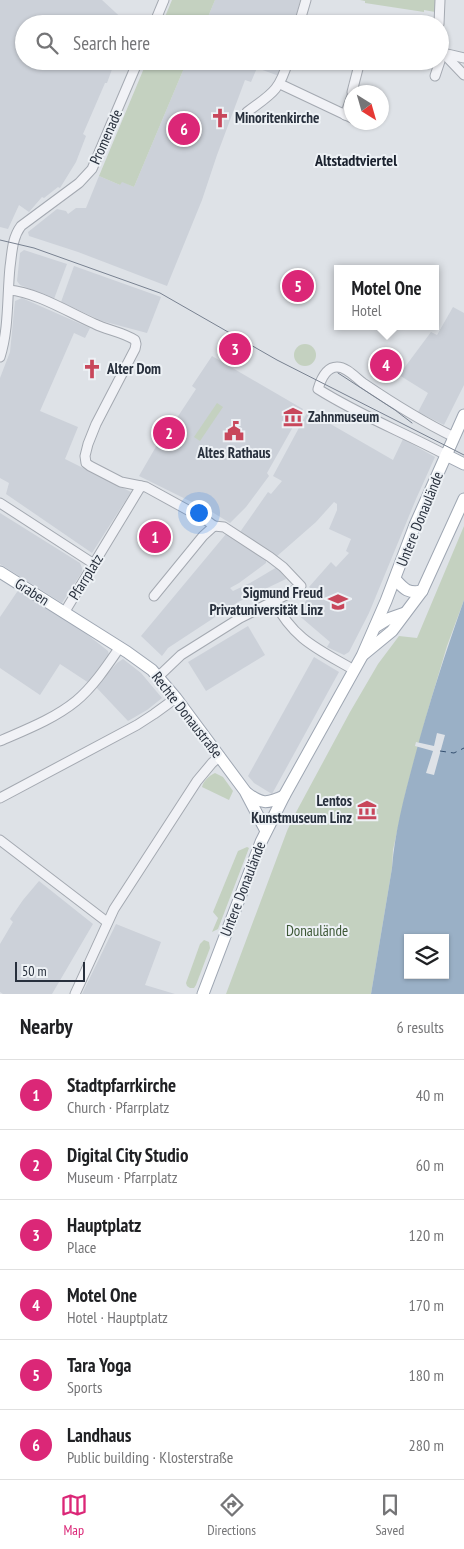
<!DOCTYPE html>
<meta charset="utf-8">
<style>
:root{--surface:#fff;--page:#f6f6f6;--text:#202124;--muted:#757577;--line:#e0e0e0;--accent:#db2777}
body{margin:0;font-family:"PT Sans Narrow",sans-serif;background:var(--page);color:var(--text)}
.controls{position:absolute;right:15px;bottom:15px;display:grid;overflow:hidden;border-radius:0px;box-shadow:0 1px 4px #0004}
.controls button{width:45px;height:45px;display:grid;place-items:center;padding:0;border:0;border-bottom:1px solid var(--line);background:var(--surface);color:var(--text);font:25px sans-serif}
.compass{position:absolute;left:344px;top:85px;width:45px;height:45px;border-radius:50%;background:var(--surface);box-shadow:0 1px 4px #0004;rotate:143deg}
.scale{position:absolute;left:15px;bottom:12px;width:70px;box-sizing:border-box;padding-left:5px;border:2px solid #28303d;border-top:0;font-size:14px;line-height:18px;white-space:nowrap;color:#28303d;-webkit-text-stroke:4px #edf1f5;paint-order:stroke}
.you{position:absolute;left:198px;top:512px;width:18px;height:18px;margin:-12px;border:4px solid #fff;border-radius:50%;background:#1a73e8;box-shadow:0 0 0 8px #1a73e833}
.badge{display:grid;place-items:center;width:32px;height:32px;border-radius:50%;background:var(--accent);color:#fff;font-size:16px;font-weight:700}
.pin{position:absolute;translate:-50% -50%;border:2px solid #fff;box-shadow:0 1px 5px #0006}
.popup{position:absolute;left:334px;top:265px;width:105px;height:65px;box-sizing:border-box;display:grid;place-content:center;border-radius:0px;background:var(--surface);filter:drop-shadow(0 1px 4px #0005);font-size:16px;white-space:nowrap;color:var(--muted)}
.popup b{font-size:19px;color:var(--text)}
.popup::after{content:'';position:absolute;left:50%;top:100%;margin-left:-10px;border:10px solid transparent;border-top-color:var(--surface)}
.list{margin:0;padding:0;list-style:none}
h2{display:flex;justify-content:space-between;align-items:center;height:65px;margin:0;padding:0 20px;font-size:21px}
h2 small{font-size:16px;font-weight:400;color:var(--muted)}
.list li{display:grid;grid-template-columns:32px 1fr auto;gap:15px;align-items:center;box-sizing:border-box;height:70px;padding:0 20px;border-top:1px solid var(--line)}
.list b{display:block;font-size:19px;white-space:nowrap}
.list p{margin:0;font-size:16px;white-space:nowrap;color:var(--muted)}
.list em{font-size:16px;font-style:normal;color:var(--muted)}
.icon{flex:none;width:28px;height:28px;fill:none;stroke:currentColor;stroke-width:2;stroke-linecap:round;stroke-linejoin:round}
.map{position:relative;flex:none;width:464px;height:994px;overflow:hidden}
.search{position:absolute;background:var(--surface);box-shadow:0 1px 4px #0004;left:15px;right:15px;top:15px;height:55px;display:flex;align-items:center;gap:12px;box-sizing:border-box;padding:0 18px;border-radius:28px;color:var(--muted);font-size:19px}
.sheet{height:485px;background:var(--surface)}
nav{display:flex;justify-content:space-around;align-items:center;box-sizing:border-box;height:70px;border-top:1px solid var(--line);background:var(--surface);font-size:14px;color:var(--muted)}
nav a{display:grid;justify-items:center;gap:2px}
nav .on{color:var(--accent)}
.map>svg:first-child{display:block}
.built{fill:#ccd1d9}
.green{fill:#c4d1c0}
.water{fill:#9ab0c6;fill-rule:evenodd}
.pier{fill:#dee2e7}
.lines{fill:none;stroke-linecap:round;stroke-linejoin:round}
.ferry{stroke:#344f6f;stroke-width:1;stroke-dasharray:6 5;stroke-linecap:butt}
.minor-casing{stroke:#a4a9b1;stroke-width:11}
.major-casing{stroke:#9ea6b2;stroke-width:13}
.minor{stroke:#f1f2f6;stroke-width:9}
.major{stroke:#fff;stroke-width:11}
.tram{stroke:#788190;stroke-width:1}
.labels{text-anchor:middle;stroke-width:4;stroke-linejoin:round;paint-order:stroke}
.poi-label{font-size:15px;font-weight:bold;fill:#28303d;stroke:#edf1f5;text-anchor:start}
.street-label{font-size:15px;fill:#28303d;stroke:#edf1f5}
.park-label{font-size:15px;fill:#3d5836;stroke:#edf1f5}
.neighbourhood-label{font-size:16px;font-weight:bold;fill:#1a212e;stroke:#edf1f5}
</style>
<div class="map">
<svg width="464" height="994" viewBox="0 0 464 994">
<rect width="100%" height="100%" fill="#dee2e7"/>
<g class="built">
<path d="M0 0H102L128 24H24V61H115L107 83H105L83 134 86 136 76 162 60 188 58 187 44 198 42 197 29 212 19 205 8 229 0 227Z"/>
<path d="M215 0H300V1L294 24H205Z"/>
<path d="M187 61H283L279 76 257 68 251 82 245 80 217 155 202 200 167 286 78 252 29 236 28 232 57 209 66 211 68 214 76 208H86L99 176 120 185 121 181 134 187Z"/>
<path d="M24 250 67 264 54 299 20 285 17 281 20 253Z"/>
<path d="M74 266 161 297 147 333 102 321 61 302Z"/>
<path d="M22 298 90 328 85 338 74 333 40 411 78 427 65 459 131 492 92 553 6 494 9 483 0 478V378L10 352 15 301Z"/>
<path d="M453 307 464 313V385L444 425 418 412 428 393 399 375 431 332 437 335Z"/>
<path d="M212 356 303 409 267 473 269 476 246 507 230 523 212 512 139 476 161 438 163 439 196 389 192 386Z"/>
<path d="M308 411 393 460 403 439 435 457 416 499 369 613 349 652 344 655 327 647 330 642 296 613 314 591 309 587 331 562 336 567 349 553 346 551 351 539 329 529 337 510V504L334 502 316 522 276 557 240 532 268 492 271 494 282 481 273 476Z"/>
<path d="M0 513 80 563 82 568V572L62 603 0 564Z"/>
<path d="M226 534 266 559V563L239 583 230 588 233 591 250 583 277 567 286 579 238 602 168 648 162 656 141 636Z"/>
<path d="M19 589 84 632 108 651 109 655 106 662 89 683 60 664 40 695 0 668V617Z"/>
<path d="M248 626 265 655 206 691 188 662Z"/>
<path d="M314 657 339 672 272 794 254 783 248 776Z"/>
<path d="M123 659 141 673 162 698 147 710 128 721 96 687 117 663Z"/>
<path d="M39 881 93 924 52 994H3L0 992V944L13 922 10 919 23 900Z"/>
<path d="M116 924 161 942 145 985 175 994H82Z"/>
</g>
<g class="green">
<path d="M172 0H215L205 24H162Z"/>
<path d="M360 0H435V12L424 10V12L365 3V1Z"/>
<path d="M147 61H187L134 187 122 182 120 185 99 176Z"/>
<circle cx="305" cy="355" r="11"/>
<path d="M217 403 223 407 200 441 194 437Z"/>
<path d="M464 526V600L447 646 428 710 406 791 393 850 392 868 371 994H226L287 831 294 816 350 712 378 664 399 636 417 638Z"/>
<path d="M215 773 223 777 233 791 229 800 202 787C203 781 210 775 215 773Z"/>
<path d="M247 847 249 848 218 929 212 932 218 918 213 912 238 851Z"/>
<path d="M204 940 209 942 210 948 196 985 194 988H190L187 986 186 983 200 944Z"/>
</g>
<path class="water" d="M464 600V994H371L392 868C395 830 405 793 415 756 429 703 446 651 464 600ZM408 938H445V975H408Z"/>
<path class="pier" d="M437 733 445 735 434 775 426 773 433 751 415 746 416 742 434 746Z"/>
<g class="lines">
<path class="ferry" d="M440 751 454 753 464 748"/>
<defs>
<g id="minor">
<path d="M154 24 164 0"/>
<path d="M299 24 306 0"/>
<path d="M439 24 440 0"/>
<path d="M440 49 443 53 464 75"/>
<path d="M443 53 464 58"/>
<path d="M435 76 440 61"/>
<path d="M280 84 352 118"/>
<path d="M352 92 360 61"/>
<path d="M247 112C271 94 279 92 288 61"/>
<path d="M345 115 352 96"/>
<path d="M9 290C36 292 70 313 95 324 107 330 123 332 135 340L136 344 135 349 96 424 88 444 85 456 86 463 90 466 121 482 146 487 206 520 214 526"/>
<path d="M0 357C9 329 7 297 10 267 12 253 12 238 21 226L79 183 92 169 138 61"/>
<path d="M446 455C403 432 359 415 318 389 321 379 326 367 337 367 347 367 356 378 363 383 394 404 421 421 454 437"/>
<path d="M0 503 94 564"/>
<path d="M154 596 203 536 214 526"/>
<path d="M274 601C294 640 318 649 354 670"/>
<path d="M64 613 141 486"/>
<path d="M159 676 181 655 240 618 286 595 301 586 283 567 270 557 224 527 214 526"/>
<path d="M0 741C25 730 54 719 76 701 93 687 107 666 120 647"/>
<path d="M0 798 137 725 154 714 176 698"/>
<path d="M0 840 107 922"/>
<path d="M75 994 114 909 197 781 212 763 220 756"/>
</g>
<g id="major">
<path d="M446 455 464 464"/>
<path d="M0 572 127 652 152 670 176 698 245 791 266 831"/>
<path d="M395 579C404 589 408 594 422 591"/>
<path d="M375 627 388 619 405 613"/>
<path d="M364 654 392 631 422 591 464 499"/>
<path d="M247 793C261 804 267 804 284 796"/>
<path d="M203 994 261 842 284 796 362 656 386 601 415 525 464 415"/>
</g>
</defs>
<use href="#minor" class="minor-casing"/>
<use href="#major" class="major-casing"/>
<use href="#minor" class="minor"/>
<use href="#major" class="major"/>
<g class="tram">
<path d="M0 240 34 248 160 293 277 360 464 455"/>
<path d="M338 373 395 410 412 423"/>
</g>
</g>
<defs>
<symbol id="church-bare" viewBox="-9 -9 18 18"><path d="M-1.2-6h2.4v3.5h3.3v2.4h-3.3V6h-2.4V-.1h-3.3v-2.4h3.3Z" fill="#c8475b" stroke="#edf1f5" stroke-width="2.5" paint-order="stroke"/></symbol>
<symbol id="museum-bare" viewBox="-9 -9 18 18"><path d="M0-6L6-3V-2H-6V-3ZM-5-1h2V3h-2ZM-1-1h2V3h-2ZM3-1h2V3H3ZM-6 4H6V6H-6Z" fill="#c8475b" stroke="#edf1f5" stroke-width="2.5" paint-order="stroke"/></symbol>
<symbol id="civic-bare" viewBox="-9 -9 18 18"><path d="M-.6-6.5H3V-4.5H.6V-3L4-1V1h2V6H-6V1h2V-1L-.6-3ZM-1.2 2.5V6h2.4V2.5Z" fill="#c8475b" stroke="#edf1f5" stroke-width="2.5" paint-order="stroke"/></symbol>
<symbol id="university-bare" viewBox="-9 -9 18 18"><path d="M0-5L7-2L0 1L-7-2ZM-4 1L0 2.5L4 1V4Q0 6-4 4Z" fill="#c8475b" stroke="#edf1f5" stroke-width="2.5" paint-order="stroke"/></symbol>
</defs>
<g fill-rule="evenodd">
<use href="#church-bare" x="206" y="104" width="28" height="28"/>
<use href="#church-bare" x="78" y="355" width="28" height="28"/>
<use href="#museum-bare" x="279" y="403" width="28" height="28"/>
<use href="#civic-bare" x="220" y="417" width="28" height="28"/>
<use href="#university-bare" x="324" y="588" width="28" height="28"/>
<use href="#museum-bare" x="353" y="796" width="28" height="28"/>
</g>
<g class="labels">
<g class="poi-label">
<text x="235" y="123">Minoritenkirche</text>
<text x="107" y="374">Alter Dom</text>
<text x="308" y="422">Zahnmuseum</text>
<text x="234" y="458" text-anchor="middle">Altes Rathaus</text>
<text x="323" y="598" text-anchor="end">Sigmund Freud<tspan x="323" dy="17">Privatuniversität Linz</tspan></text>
<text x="352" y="806" text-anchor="end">Lentos<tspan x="352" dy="17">Kunstmuseum Linz</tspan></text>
</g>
<g class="street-label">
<text transform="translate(106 137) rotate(-66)" y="5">Promenade</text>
<text transform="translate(420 519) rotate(-68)" y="5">Untere Donaulände</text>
<text transform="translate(86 577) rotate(-58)" y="5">Pfarrplatz</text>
<text transform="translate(32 592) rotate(33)" y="5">Graben</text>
<text transform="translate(187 715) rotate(52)" y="5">Rechte Donaustraße</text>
<text transform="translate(243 889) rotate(-69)" y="5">Untere Donaulände</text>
</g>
<g class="park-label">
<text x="317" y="936">Donaulände</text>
</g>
<g class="neighbourhood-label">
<text x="356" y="166">Altstadtviertel</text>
</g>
</g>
</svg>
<div class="controls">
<button><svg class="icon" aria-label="layers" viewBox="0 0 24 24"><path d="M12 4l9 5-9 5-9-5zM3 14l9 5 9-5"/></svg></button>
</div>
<svg class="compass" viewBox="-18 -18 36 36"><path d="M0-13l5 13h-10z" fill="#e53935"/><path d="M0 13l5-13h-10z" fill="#757577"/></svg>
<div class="scale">50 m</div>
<div class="you"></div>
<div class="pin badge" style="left:155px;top:537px">1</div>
<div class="pin badge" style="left:169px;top:433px">2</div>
<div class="pin badge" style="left:235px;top:349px">3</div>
<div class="pin badge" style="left:386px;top:365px">4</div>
<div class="popup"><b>Motel One</b>Hotel</div>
<div class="pin badge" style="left:298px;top:286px">5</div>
<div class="pin badge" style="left:184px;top:129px">6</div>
<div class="search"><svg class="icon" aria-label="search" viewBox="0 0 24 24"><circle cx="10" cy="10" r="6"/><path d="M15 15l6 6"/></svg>Search here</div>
</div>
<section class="sheet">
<h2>Nearby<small>6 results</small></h2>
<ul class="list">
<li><span class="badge">1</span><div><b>Stadtpfarrkirche</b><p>Church · Pfarrplatz</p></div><em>40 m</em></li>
<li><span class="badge">2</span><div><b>Digital City Studio</b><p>Museum · Pfarrplatz</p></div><em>60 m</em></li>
<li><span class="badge">3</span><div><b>Hauptplatz</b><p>Place</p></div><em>120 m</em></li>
<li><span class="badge">4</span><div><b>Motel One</b><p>Hotel · Hauptplatz</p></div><em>170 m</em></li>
<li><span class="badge">5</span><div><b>Tara Yoga</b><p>Sports</p></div><em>180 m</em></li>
<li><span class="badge">6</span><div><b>Landhaus</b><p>Public building · Klosterstraße</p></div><em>280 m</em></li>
</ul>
</section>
<nav>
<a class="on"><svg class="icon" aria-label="map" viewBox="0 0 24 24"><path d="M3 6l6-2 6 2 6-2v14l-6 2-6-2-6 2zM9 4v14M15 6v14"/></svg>Map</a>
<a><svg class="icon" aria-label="directions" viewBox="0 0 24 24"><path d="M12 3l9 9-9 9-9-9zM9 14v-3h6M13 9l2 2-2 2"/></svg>Directions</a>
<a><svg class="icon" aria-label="saved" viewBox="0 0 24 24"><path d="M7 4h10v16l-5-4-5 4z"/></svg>Saved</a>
</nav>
